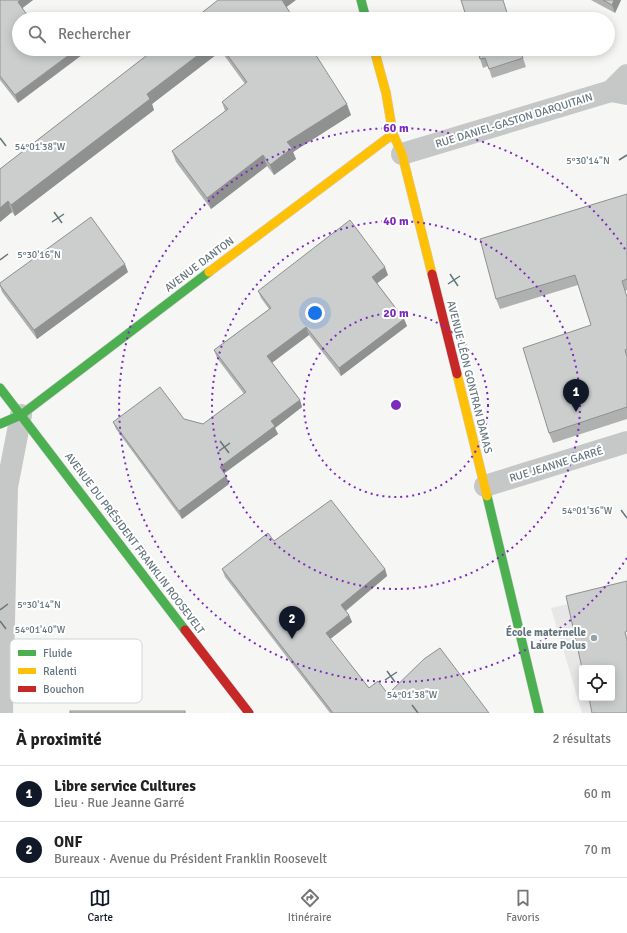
<!DOCTYPE html>
<html lang="fr">
<meta charset="utf-8">
<style>
:root{--surface:#fff;--page:#f2f2f2;--text:#222;--muted:#767676;--line:#e0e0e0;--accent:#111827}
body{margin:0;font-family:Signika,sans-serif;background:var(--page);color:var(--text)}
.controls{position:absolute;right:12px;bottom:12px;display:grid;overflow:hidden;border-radius:4px;box-shadow:0 2px 10px #0003}
.controls button{width:36px;height:36px;display:grid;place-items:center;padding:0;border:0;border-bottom:1px solid var(--line);background:var(--surface);color:var(--text);font:20px sans-serif}
.you{position:absolute;left:315px;top:313px;width:14px;height:14px;margin:-10px;border:3px solid #fff;border-radius:50%;background:#1a73e8;box-shadow:0 0 0 6px #1a73e833}
.badge{display:grid;place-items:center;width:26px;height:26px;border-radius:50%;background:var(--accent);color:#fff;font-size:13px;font-weight:700}
.pin{position:absolute;translate:-50% -33px;filter:drop-shadow(0 1px 2px #0008)}
.pin::after{content:'';position:absolute;top:21px;width:14px;height:12px;background:inherit;clip-path:polygon(0 0,100% 0,50% 100%)}
.list{margin:0;padding:0;list-style:none}
h2{display:flex;justify-content:space-between;align-items:center;height:52px;margin:0;padding:0 16px;font-size:17px}
h2 small{font-size:13px;font-weight:400;color:var(--muted)}
.list li{display:grid;grid-template-columns:26px 1fr auto;gap:12px;align-items:center;box-sizing:border-box;height:56px;padding:0 16px;border-top:1px solid var(--line)}
.list b{display:block;font-size:15px;white-space:nowrap}
.list p{margin:0;font-size:13px;white-space:nowrap;color:var(--muted)}
.list em{font-size:13px;font-style:normal;color:var(--muted)}
.icon{flex:none;width:22px;height:22px;fill:none;stroke:currentColor;stroke-width:2;stroke-linecap:round;stroke-linejoin:round}
.map{position:relative;flex:none;width:627px;height:713px;overflow:hidden}
.search{position:absolute;background:var(--surface);box-shadow:0 2px 10px #0003;left:12px;right:12px;top:12px;height:44px;display:flex;align-items:center;gap:10px;box-sizing:border-box;padding:0 14px;border-radius:22px;color:var(--muted);font-size:15px}
.sheet{height:164px;background:var(--surface)}
nav{display:flex;justify-content:space-around;align-items:center;box-sizing:border-box;height:56px;border-top:1px solid var(--line);background:var(--surface);font-size:11px;color:var(--muted)}
nav a{display:grid;justify-items:center;gap:2px}
nav .on{color:var(--accent)}
.map>svg:first-child{display:block}
.built{fill:#e6e7e6;fill-rule:evenodd}
.lines{fill:none;stroke-linecap:round;stroke-linejoin:round}
.fast-casing{stroke:#d1d3d3;stroke-width:10}
.slow-casing{stroke:#d1d3d3;stroke-width:10}
.jam-casing{stroke:#d1d3d3;stroke-width:10}
.street{stroke:#c6c8c8;stroke-width:22}
.fast{stroke:#4caf50;stroke-width:9}
.slow{stroke:#ffc107;stroke-width:9}
.jam{stroke:#c62828;stroke-width:9}
.wall{fill:#afb1b1}
.shaded-wall{fill:#8f9090}
.building{fill:#cccece;stroke:#8f9090}
.ticks{fill:none;stroke:#64757d;stroke-width:1.5}
.ring{fill:none;stroke:#7b2cbf;stroke-width:2;stroke-dasharray:2 4}
.poi-dot{fill:#97a2a7;stroke:#fff;stroke-width:1.5}
.labels{text-anchor:middle;stroke-width:4;stroke-linejoin:round;paint-order:stroke}
.street-label{font-size:11px;fill:#64757d;stroke:#fff}
.poi-label{font-size:11px;font-weight:bold;fill:#64757d;stroke:#fff;text-anchor:end}
.key{fill:#fff;stroke:#d0d6d8;stroke-width:1}
.key-label{font-size:11px;fill:#64757d}
.ticks-label{font-size:10px;text-anchor:middle;fill:#64757d;stroke:#fff;stroke-width:4;stroke-linejoin:round;paint-order:stroke}
.centre{fill:#7b2cbf;stroke:#fff;stroke-width:2}
.ring-label{font-size:12px;text-anchor:middle;font-weight:bold;fill:#7b2cbf;stroke:#fff;stroke-width:4;stroke-linejoin:round;paint-order:stroke}
</style>
<div class="map">
<svg width="627" height="713" viewBox="0 0 627 713">
<rect width="100%" height="100%" fill="#f6f6f5"/>
<path class="built" d="M627 591V713H582L551 608ZM582 668H612V698H582Z"/>
<g class="lines">
<defs>
<g id="fast">
<path d="M361 0 366 19"/>
<path d="M0 388 185 630"/>
<path d="M0 424 21 415 209 272"/>
<path d="M487 496 539 713"/>
</g>
<g id="slow">
<path d="M374 49 386 93 393 134 402 154 432 274"/>
<path d="M209 272 393 134"/>
<path d="M457 374 487 496"/>
</g>
<g id="jam">
<path d="M432 274 457 374"/>
<path d="M185 630 249 713"/>
</g>
</defs>
<use href="#fast" class="fast-casing"/>
<use href="#slow" class="slow-casing"/>
<use href="#jam" class="jam-casing"/>
<g class="street">
<path d="M611 91 627 75"/>
<path d="M402 154 611 91 627 94"/>
<path d="M485 486 627 442"/>
<path d="M2 713 7 487 21 415"/>
</g>
<use href="#fast" class="fast"/>
<use href="#slow" class="slow"/>
<use href="#jam" class="jam"/>
</g>
<g class="wall">
<path d="M0 0H33L22 8 18 103 0 80Z"/>
<path d="M591 0H621L615 13Z"/>
<path d="M155 49H312L351 115 293 152 296 159 274 175 267 166 211 209 176 162 172 151 225 111 222 102 245 84 221 51 152 104 154 110 15 216 12 212 0 222V169Z"/>
<path d="M477 49H520L526 67 492 78 488 66 483 68Z"/>
<path d="M627 194V290L625 291 627 296V419L553 443 549 433 591 325 578 285 500 309 496 299Z"/>
<path d="M128 272 37 339 2 292 0 286V283Z"/>
<path d="M388 275 377 283 404 319 407 326 341 376 309 335 272 363 300 400 302 407 275 428 278 434 224 473 226 476 229 484 182 519 116 429 113 422 184 419 203 424 244 394 217 358 214 350 269 309 261 298 258 291Z"/>
<path d="M274 541 385 569 387 576 346 611 349 615 352 622 330 639 369 688 388 694 489 713H330L225 577 222 569Z"/>
</g>
<g class="shaded-wall">
<path d="M20 0H33L20 10 18 2Z"/>
<path d="M281 0H296L284 9Z"/>
<path d="M614 0H621L615 13 612 5Z"/>
<path d="M77 49H90L18 103 15 95Z"/>
<path d="M206 49H220L221 51 152 104 154 110 15 216 11 205 147 94Z"/>
<path d="M347 104 351 115 293 152 296 159 274 175 270 165 287 142Z"/>
<path d="M263 155 267 166 211 209 207 198Z"/>
<path d="M8 201 12 212 0 222V208Z"/>
<path d="M125 264 128 272 37 339 34 330Z"/>
<path d="M385 267 388 275 375 285 372 277Z"/>
<path d="M404 319 407 326 341 376 339 368Z"/>
<path d="M306 327 309 335 270 364 267 356Z"/>
<path d="M300 400 302 407 275 428 278 434 222 475 220 467 271 421Z"/>
<path d="M226 476 229 484 182 519 179 511Z"/>
<path d="M385 569 387 576 344 612 341 605Z"/>
<path d="M349 615 352 622 329 640 326 633Z"/>
</g>
<g class="building">
<path d="M0 0H20L18 2 30 19H19V49H77L15 95 0 76Z"/>
<path d="M218 0H282L294 19H194Z"/>
<path d="M461 0H503L509 19H467Z"/>
<path d="M603 0H614L612 5Z"/>
<path d="M155 49H206L147 94 150 99 11 205 8 201 0 208V169Z"/>
<path d="M223 49H312L347 104 287 142 292 148 270 165 263 155 207 198 172 151 228 109 222 102 247 82Z"/>
<path d="M477 49H519L523 58 489 69 485 58 480 59Z"/>
<path d="M627 194V279L622 281 627 297V349L625 350 627 357V407L549 433 523 348 591 325 575 275 496 299 480 239Z"/>
<path d="M91 217 125 264 34 330 0 285V283Z"/>
<path d="M350 220 385 267 372 277 404 319 339 368 306 327 267 356 300 400 271 421 275 426 220 467 226 476 179 511 113 422 160 387 184 419 203 424 246 392 214 350 271 308 258 291Z"/>
<path d="M331 500 385 569 341 605 349 615 326 633 369 688 378 681 388 694 424 659 440 648 489 713H333L222 569 268 533 274 541Z"/>
<path d="M627 581V631L625 632 627 641V713H592L589 698H612V668H582L566 596Z"/>
<rect x="70" y="711" width="115" height="2"/>
</g>
<path class="ticks" d="M0 138 6 146M619 160 627 155M54 212 62 223M52 222 64 214M0 260 8 254M450 274 458 286M448 284 460 276M220 441 229 453M219 451 230 443M621 510 627 518M0 610 8 604M0 621 6 629M387 671 395 682M385 680 397 672M412 705 418 713"/>
<g class="ring">
<circle cx="396" cy="405" r="92"/>
<circle cx="396" cy="405" r="184"/>
<path d="M627 558A277 277 0 1 1 627 252"/>
</g>
<circle class="poi-dot" cx="594" cy="638" r="4"/>
<g class="labels">
<g class="street-label">
<text transform="translate(514 120) rotate(-17)" y="4">RUE DANIEL-GASTON DARQUITAIN</text>
<text transform="translate(199 264) rotate(-37)" y="4">AVENUE DANTON</text>
<text transform="translate(470 377) rotate(76)" y="4">AVENUE LÉON GONTRAN DAMAS</text>
<text transform="translate(556 464) rotate(-17)" y="4">RUE JEANNE GARRÉ</text>
<text transform="translate(135 543) rotate(53)" y="4">AVENUE DU PRÉSIDENT FRANKLIN ROOSEVELT</text>
</g>
<g class="poi-label">
<text x="586" y="636">École maternelle<tspan x="586" dy="13">Laure Polus</tspan></text>
</g>
</g>
<rect x="10" y="639" width="132" height="64" rx="6" class="key"/>
<rect x="18" y="650" width="18" height="6" fill="#4caf50"/>
<rect x="18" y="668" width="18" height="6" fill="#ffc107"/>
<rect x="18" y="686" width="18" height="6" fill="#c62828"/>
<g class="key-label">
<text x="43" y="657">Fluide</text>
<text x="43" y="675">Ralenti</text>
<text x="43" y="693">Bouchon</text>
</g>
<g class="ticks-label">
<text x="40" y="150">54°01'38"W</text>
<text x="588" y="164">5°30'14"N</text>
<text x="39" y="258">5°30'16"N</text>
<text x="587" y="514">54°01'36"W</text>
<text x="39" y="608">5°30'14"N</text>
<text x="40" y="633">54°01'40"W</text>
<text x="412" y="698">54°01'38"W</text>
</g>
<circle cx="396" cy="405" r="6" class="centre"/>
<g class="ring-label">
<text x="396" y="132">60 m</text>
<text x="396" y="225">40 m</text>
<text x="396" y="317">20 m</text>
</g>
</svg>
<div class="controls">
<button><svg class="icon" aria-label="locate" viewBox="0 0 24 24"><circle cx="12" cy="12" r="6"/><path d="M12 2v4M12 18v4M2 12h4M18 12h4"/></svg></button>
</div>
<div class="you"></div>
<div class="pin badge" style="left:576px;top:412px">1</div>
<div class="pin badge" style="left:292px;top:639px">2</div>
<div class="search"><svg class="icon" aria-label="search" viewBox="0 0 24 24"><circle cx="10" cy="10" r="6"/><path d="M15 15l6 6"/></svg>Rechercher</div>
</div>
<section class="sheet">
<h2>À proximité<small>2 résultats</small></h2>
<ul class="list">
<li><span class="badge">1</span><div><b>Libre service Cultures</b><p>Lieu · Rue Jeanne Garré</p></div><em>60 m</em></li>
<li><span class="badge">2</span><div><b>ONF</b><p>Bureaux · Avenue du Président Franklin Roosevelt</p></div><em>70 m</em></li>
</ul>
</section>
<nav>
<a class="on"><svg class="icon" aria-label="map" viewBox="0 0 24 24"><path d="M3 6l6-2 6 2 6-2v14l-6 2-6-2-6 2zM9 4v14M15 6v14"/></svg>Carte</a>
<a><svg class="icon" aria-label="directions" viewBox="0 0 24 24"><path d="M12 3l9 9-9 9-9-9zM9 14v-3h6M13 9l2 2-2 2"/></svg>Itinéraire</a>
<a><svg class="icon" aria-label="saved" viewBox="0 0 24 24"><path d="M7 4h10v16l-5-4-5 4z"/></svg>Favoris</a>
</nav>
